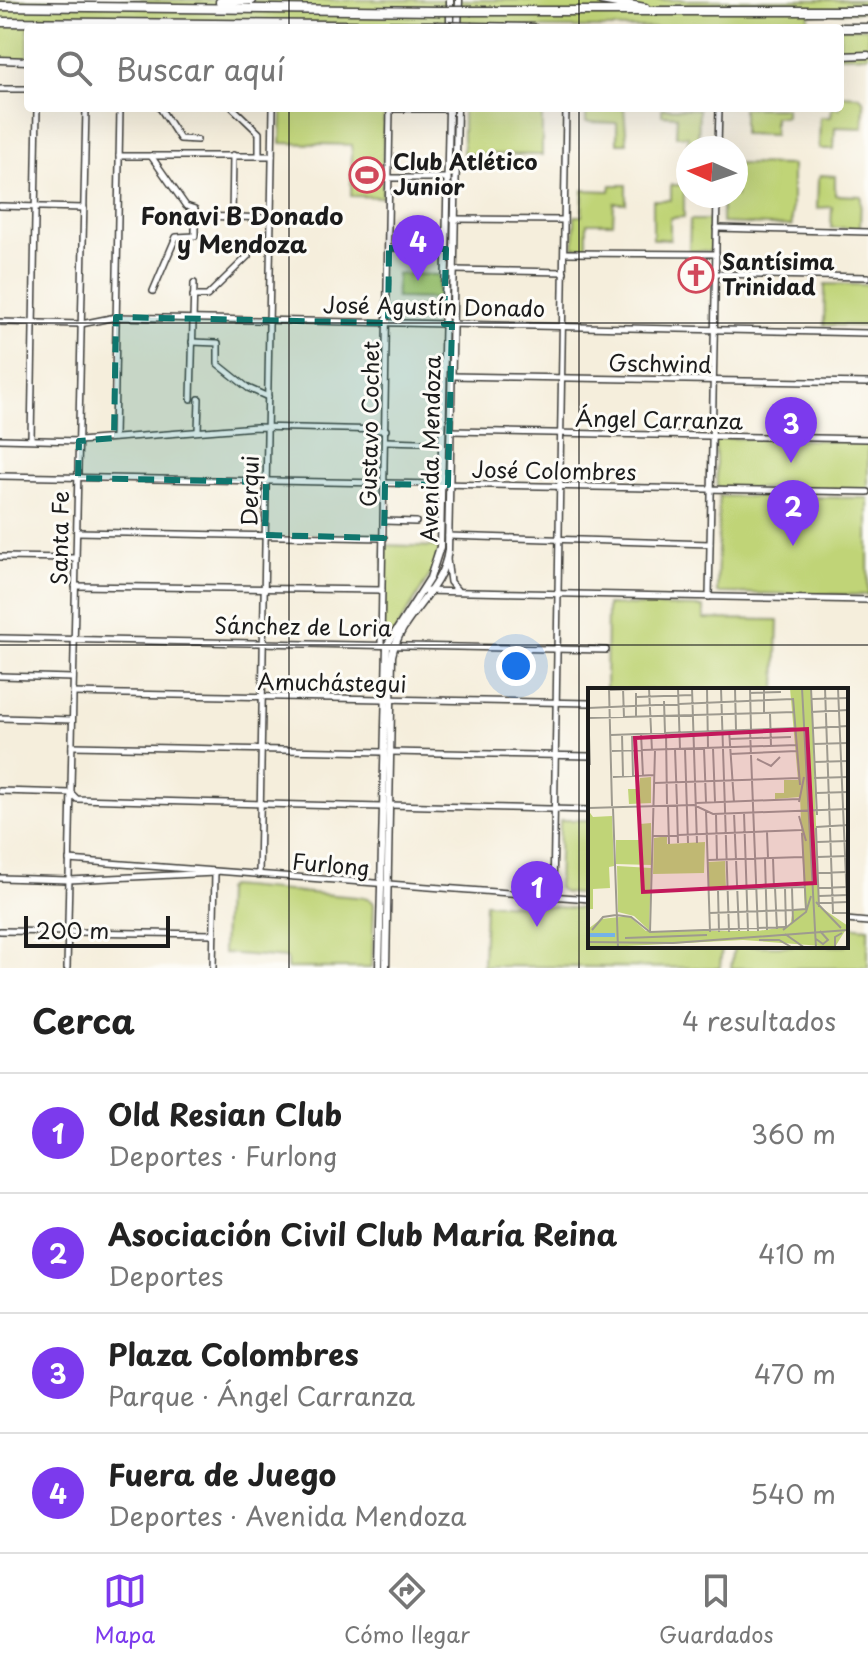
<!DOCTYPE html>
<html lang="es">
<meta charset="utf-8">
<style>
:root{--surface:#fff;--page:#f6f6f6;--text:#222;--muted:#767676;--line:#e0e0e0;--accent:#7c3aed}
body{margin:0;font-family:"Playpen Sans",sans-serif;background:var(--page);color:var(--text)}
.compass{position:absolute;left:676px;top:136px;width:72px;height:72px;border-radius:50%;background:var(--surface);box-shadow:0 8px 32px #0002;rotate:273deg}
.scale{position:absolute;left:24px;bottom:20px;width:146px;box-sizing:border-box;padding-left:8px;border:4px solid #1c1c1c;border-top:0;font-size:22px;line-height:28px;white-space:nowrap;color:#1c1c1c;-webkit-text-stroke:6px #fdfcf7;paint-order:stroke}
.you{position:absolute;left:516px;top:666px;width:28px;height:28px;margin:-20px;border:6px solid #fff;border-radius:50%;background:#1a73e8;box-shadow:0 0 0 12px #1a73e833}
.badge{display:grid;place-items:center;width:52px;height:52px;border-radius:50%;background:var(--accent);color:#fff;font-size:26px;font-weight:700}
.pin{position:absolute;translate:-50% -66px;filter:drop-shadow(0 2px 4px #0008)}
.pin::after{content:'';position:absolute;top:42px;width:28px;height:24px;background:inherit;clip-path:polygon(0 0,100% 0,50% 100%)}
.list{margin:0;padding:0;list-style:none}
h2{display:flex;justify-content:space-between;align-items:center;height:104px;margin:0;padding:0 32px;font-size:34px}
h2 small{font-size:26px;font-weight:400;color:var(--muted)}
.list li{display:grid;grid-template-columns:52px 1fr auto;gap:24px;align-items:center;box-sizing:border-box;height:120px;padding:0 32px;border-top:2px solid var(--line)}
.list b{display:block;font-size:30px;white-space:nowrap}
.list p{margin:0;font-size:26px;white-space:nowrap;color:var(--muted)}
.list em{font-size:26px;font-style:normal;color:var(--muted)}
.icon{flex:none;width:44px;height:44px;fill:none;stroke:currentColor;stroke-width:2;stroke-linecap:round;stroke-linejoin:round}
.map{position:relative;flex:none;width:868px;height:968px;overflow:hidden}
.search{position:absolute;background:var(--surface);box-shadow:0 8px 32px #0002;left:24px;right:24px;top:24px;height:88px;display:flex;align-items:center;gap:20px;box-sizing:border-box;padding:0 28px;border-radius:8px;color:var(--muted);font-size:30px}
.sheet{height:584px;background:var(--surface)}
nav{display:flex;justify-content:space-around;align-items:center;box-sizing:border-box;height:112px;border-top:2px solid var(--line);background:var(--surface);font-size:22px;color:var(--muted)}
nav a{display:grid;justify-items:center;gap:4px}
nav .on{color:var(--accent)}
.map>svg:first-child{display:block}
.green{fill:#c0d477;stroke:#6e784a;stroke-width:2}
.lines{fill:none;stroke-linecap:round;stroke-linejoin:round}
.street-casing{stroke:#3d3c39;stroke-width:8}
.secondary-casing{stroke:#3d3c39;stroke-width:9}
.highway-casing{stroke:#3d3c39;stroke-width:11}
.street{stroke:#fff;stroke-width:5}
.secondary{stroke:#fff;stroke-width:6}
.highway{stroke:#fff;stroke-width:8}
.highway-bridge-casing{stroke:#3d3c39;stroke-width:11;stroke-linecap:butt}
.highway-bridge{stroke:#fff;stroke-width:8}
.marked{fill:#0f766e;fill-opacity:0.2;stroke:#0f766e;stroke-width:6;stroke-dasharray:16 10;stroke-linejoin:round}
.grid{fill:none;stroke:#1c1c1c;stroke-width:2;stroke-opacity:0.55}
.labels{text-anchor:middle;stroke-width:6;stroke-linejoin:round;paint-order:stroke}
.poi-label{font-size:22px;font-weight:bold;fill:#1c1c1c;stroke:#fdfcf7;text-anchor:start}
.street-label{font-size:22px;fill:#1c1c1c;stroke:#fdfcf7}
.neighbourhood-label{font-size:24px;font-weight:bold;fill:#1c1c1c;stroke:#fdfcf7}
.inset-river{fill:none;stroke:#74b2e7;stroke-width:4}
.inset-road{fill:none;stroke:#9e9a8f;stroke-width:2}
.view{fill:#c2185b;fill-opacity:0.15;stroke:#c2185b;stroke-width:4}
.inset-edge{fill:none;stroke:#1c1c1c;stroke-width:4}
</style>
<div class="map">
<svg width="868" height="968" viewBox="0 0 868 968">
<rect width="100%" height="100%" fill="#fdfcf7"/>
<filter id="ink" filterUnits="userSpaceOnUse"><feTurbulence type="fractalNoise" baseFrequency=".0125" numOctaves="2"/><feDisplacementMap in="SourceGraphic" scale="16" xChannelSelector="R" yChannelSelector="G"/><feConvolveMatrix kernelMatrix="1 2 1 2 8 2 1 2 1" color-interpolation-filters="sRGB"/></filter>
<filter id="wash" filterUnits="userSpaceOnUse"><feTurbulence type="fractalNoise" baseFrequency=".006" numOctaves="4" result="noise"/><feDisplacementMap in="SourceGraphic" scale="32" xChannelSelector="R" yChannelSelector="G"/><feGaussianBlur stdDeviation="1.8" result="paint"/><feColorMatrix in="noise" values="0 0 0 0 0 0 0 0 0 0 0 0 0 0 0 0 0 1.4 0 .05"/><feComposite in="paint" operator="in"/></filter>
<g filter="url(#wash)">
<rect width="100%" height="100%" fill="#f5eedc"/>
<g class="green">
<path d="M0 0H868V11L809 14 808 28H28V61L0 60Z"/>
<path d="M840 28H868V55L840 56Z"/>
<path d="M840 95 860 96 864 102 863 128 835 127 834 149H819L820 117H831L832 108H840Z"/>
<path d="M282 108H384L382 197 351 196 352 145 281 143Z"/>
<path d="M463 108H542V155L463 154Z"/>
<path d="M586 108H624L627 143H617V123L586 122Z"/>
<path d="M662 108 699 109 698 148H688V161V136H676L677 116 662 115Z"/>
<path d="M743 108H786V117H774V135L743 134Z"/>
<path d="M736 164 792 165V226L722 223V196H736Z"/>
<path d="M821 175 835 176V195L861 196 860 228H831L832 207 817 208 818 180Z"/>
<path d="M611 185H626V203H614L613 223H587V247H574L575 216H582L583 190 610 191Z"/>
<path d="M671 185H684V217L670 218V239H653V200H671Z"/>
<path d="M690 220H712L711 251H689Z"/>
<path d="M397 274 439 275 438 299 396 298Z"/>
<path d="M825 284 868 285V326L824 325Z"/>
<path d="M720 438 868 441V490L717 488 715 441Z"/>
<path d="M719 496 868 498V595L717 593Z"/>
<path d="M384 545 440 547 435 567 387 645 381 644Z"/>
<path d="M607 605 704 607V619L778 620 776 690H606Z"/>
<path d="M560 820H590V895L565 893 558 888Z"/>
<path d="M228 886 368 898 374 903 372 968H287V958L223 953 225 890Z"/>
<path d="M485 903 590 909V946H722L720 968 483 966Z"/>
<path d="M846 926 868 928V968H731L734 946H846Z"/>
</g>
</g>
<g filter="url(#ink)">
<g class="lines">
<defs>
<g id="street">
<path d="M0 89H28"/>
<path d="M160 108 180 139 197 140"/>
<path d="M233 108 259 133V156"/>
<path d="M390 109H449"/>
<path d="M718 148 719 108"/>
<path d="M119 156H272"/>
<path d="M151 156 186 206 195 209V236L176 237 153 291"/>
<path d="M390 178H447"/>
<path d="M0 206 84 208"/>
<path d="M195 216 271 218"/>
<path d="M232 218 233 155"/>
<path d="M453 219 564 220"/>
<path d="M716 228 868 232"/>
<path d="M389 248 446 249"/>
<path d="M565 253 716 254"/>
<path d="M453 270 564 272"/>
<path d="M715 274 868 277"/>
<path d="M193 296H207L248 256"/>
<path d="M0 322 81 324 116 317 868 333"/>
<path d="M192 342 218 343V364L248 388 268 397"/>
<path d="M451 376 868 383"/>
<path d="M191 399 194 283"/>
<path d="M198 431 199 399"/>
<path d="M450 431 868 439"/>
<path d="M114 438 120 108"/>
<path d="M0 439 79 441 256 427 386 430"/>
<path d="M31 439 37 108"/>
<path d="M386 441 420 442"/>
<path d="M0 476 868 492"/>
<path d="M384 521 416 522"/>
<path d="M77 532 384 538"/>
<path d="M448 536 710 544"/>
<path d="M0 557 76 558"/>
<path d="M447 559 450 582 457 590"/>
<path d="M75 586 382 590"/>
<path d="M422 591 868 600"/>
<path d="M709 597 717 196"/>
<path d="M0 638 606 650"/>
<path d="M381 644 390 108"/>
<path d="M0 676 73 678"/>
<path d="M73 693 590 703"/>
<path d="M0 718 72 720"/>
<path d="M72 746 383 752"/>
<path d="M390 752 590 756"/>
<path d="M0 791 71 793 77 799 382 807"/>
<path d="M389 805 590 810"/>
<path d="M69 860 590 899"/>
<path d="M259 875 273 108"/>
<path d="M0 878 69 880 215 873"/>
<path d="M553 896 566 108"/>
<path d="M846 920 868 922"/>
<path d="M0 931 214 934"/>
<path d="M67 968 86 108"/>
<path d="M213 968 215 873"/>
</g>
<g id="secondary">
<path d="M450 28V0"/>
<path d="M458 28 459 0"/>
<path d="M840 56 868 55"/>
<path d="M0 60 28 61"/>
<path d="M379 968 387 645 430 578 440 547 449 108"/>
<path d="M386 968 392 656C400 615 443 592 448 550L457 108"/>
</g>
<g id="highway">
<path d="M601 0 645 8"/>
<path d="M220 2 252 0"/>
<path d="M0 6 438 11"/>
<path d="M472 11H868"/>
<path d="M0 22 437 26"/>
<path d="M472 27 533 28"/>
<path d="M840 28H868"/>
</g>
</defs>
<use href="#street" class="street-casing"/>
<use href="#secondary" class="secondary-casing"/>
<use href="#highway" class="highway-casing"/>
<use href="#street" class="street"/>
<use href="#secondary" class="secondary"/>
<use href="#highway" class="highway"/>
<defs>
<g id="highway-bridge">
<path d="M438 11H472"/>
<path d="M437 26 472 27"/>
</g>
</defs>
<use href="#highway-bridge" class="highway-bridge-casing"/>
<use href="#highway-bridge" class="highway-bridge"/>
</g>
</g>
<path class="marked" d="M389 248 446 249 444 324H452L448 485 385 484 384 538 265 535 266 482 78 478 79 441 114 438 116 317 388 323Z"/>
<path class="grid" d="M289 0V28M579 0V28M289 108V968M579 108V968M0 323H868M0 645H868"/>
<defs>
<symbol id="stadium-ring" viewBox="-11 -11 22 22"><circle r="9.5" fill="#fdfcf7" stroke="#d1495b" stroke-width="1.5"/><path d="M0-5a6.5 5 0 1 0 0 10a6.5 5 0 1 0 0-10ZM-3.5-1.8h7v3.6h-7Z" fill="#d1495b"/></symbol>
<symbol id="church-ring" viewBox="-11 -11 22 22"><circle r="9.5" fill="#fdfcf7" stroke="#d1495b" stroke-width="1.5"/><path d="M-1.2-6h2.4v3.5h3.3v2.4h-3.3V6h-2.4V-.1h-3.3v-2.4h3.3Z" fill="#d1495b"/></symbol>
</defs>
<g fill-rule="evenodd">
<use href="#stadium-ring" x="347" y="155" width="40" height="40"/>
<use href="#church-ring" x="676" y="255" width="40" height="40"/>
</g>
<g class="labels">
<g class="poi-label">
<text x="393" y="170">Club Atlético<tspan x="393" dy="25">Junior</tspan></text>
<text x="722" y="270">Santísima<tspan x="722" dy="25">Trinidad</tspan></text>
</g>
<g class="street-label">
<text transform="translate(434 307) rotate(1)" y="8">José Agustín Donado</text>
<text transform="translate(660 364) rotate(1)" y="8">Gschwind</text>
<text transform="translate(659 420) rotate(1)" y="8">Ángel Carranza</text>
<text transform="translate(370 424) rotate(-89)" y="8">Gustavo Cochet</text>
<text transform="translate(431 449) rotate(-89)" y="8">Avenida Mendoza</text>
<text transform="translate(554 471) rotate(1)" y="8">José Colombres</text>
<text transform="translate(250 491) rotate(-89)" y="8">Derqui</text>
<text transform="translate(60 538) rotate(-89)" y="8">Santa Fe</text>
<text transform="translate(303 627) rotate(1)" y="8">Sánchez de Loria</text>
<text transform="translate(332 683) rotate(1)" y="8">Amuchástegui</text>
<text transform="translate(331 865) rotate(5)" y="8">Furlong</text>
</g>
<g class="neighbourhood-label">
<text x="242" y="225">Fonavi B Donado<tspan x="242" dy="28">y Mendoza</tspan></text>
</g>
</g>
<g transform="translate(588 688)">
<rect width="260" height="260" fill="#f5eedc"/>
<path d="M202 0H223L231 218 260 238 247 259 155 252 0 260V241L13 231 41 228 58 243H170L202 238 205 222H217L212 109 187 111V105H196V92H210ZM63 89V115L41 116 40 101H51L52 90ZM0 122 5 129 24 128 26 178 21 179 22 200 5 201V221H0ZM63 135V177L28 176V152H52V136ZM79 148V156L117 154 116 185 65 186 66 150ZM137 173 138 201H121L120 174ZM29 178 63 180 61 242 46 228 30 224Z" fill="#c0d477"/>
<path class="inset-river" d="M1 247H27"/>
<path class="inset-road" d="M21 0 24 118M35 0 36 30M61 0 64 63M90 0 92 61M104 0 109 155M119 0 120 60M133 0 141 244M147 0 148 42M162 0 163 42M176 0V25M214 0 228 260M223 0 229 127M237 0 245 225H260M250 0 260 238M21 2 78 0M48 5V30M162 5 193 4M48 9 104 7M205 10 212 97M224 11 260 10M76 13 77 45M0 20 205 11M223 24 260 22M182 25 183 58M0 30 207 24M225 40 260 38M141 42 146 114M162 42 170 243M78 44 79 116M53 45 55 88M34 46 35 88M44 46 45 88M1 47 2 77M23 47 208 40M141 51 203 49M225 56 260 55M116 60 118 114M125 60 127 114M87 61 89 116M97 61 100 155M24 63 209 57M142 66 209 63M169 71 183 78 192 69M226 74 260 73M25 89 66 87M226 90 260 89M66 95 212 90M228 105 260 104M211 114 216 89M108 115 211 111M89 117 90 155M80 118 81 156M0 120 106 117 125 126 260 121M25 120 30 260M118 123 122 244M146 125 151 243M156 125 160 243M128 126 129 172M211 128 218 153M228 139 260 137M228 140 231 219M179 144 180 170M65 148 214 142M229 154 259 153M229 169 260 168M185 170 186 200M177 171 179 242M119 172 215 169M230 185 259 184M187 200 189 241M197 200 198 239M204 200 205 235M230 200 260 199M120 202 217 199M130 202 131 244M231 208 260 207M228 214 253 240M231 215 260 214M205 222 218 221 214 145M121 225 205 222M28 227 43 229 62 244 197 239M4 242 15 229 28 227M195 242 218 224 223 208M62 244 67 62M197 246 217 260M37 250 119 247M228 251 235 256 240 252 232 243M171 252H191L205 260M0 254 85 255 260 242M238 260 247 259V249L254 245"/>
<path class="view" d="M219 41 227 195 55 204 47 50Z"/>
<rect width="260" height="260" class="inset-edge"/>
</g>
</svg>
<svg class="compass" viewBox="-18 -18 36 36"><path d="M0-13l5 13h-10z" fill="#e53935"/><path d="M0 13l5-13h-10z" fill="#767676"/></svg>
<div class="scale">200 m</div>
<div class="you"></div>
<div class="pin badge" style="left:537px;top:927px">1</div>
<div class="pin badge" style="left:793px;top:546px">2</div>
<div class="pin badge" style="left:791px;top:463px">3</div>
<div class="pin badge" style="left:418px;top:281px">4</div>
<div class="search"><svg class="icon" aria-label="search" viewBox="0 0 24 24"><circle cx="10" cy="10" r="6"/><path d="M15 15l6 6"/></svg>Buscar aquí</div>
</div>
<section class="sheet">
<h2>Cerca<small>4 resultados</small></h2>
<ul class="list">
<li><span class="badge">1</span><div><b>Old Resian Club</b><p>Deportes · Furlong</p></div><em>360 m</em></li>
<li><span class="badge">2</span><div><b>Asociación Civil Club María Reina</b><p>Deportes</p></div><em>410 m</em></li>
<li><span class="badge">3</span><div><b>Plaza Colombres</b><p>Parque · Ángel Carranza</p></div><em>470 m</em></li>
<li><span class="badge">4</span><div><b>Fuera de Juego</b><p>Deportes · Avenida Mendoza</p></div><em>540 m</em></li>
</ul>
</section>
<nav>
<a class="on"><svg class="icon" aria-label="map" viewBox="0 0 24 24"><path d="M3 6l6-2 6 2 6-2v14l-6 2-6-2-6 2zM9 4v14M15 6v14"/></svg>Mapa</a>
<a><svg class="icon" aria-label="directions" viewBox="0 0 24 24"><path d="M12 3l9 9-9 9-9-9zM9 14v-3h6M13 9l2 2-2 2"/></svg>Cómo llegar</a>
<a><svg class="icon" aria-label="saved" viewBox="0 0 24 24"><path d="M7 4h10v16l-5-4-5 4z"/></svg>Guardados</a>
</nav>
